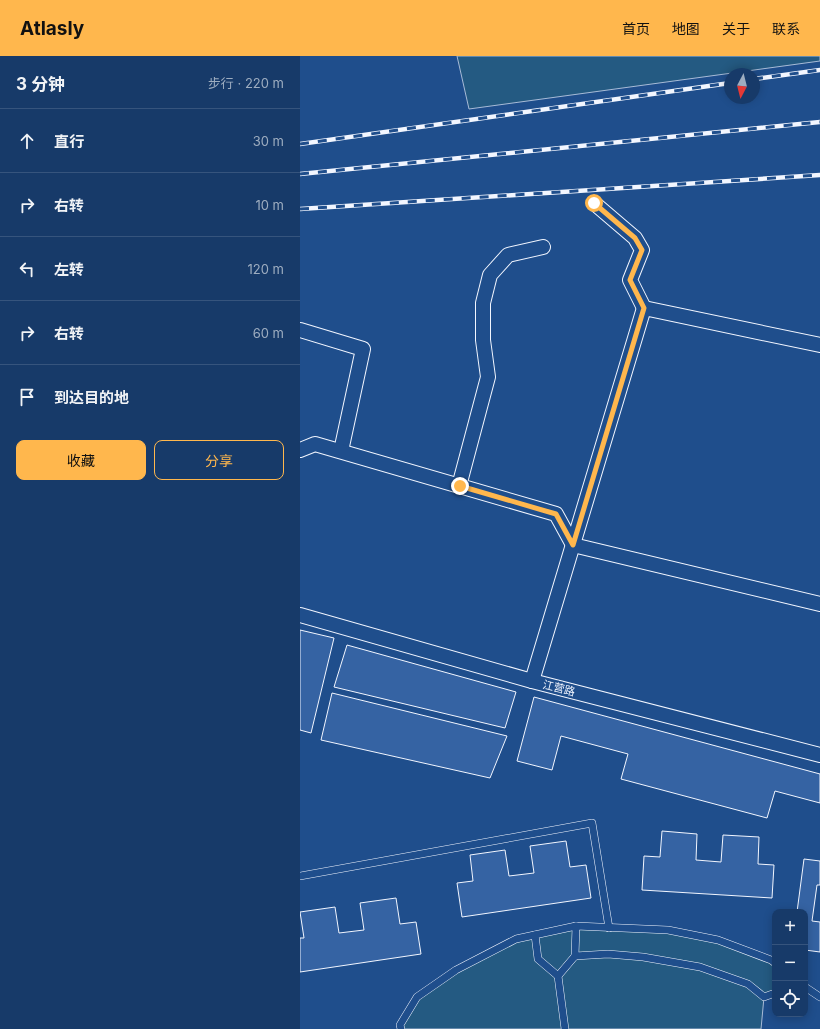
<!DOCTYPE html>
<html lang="zh">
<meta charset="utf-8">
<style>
:root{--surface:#173a69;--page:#244571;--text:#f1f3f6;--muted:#9eadc0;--line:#36547d;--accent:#ffb74d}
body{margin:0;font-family:Inter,"Noto Sans SC",sans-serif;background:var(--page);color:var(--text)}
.controls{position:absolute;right:12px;bottom:12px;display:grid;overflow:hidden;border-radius:8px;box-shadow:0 2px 10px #0003}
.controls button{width:36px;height:36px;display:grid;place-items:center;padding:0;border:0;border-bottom:1px solid var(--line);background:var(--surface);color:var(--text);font:20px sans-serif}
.compass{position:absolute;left:424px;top:12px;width:36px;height:36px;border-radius:50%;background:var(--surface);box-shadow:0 2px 10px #0003;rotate:187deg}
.stop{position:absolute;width:12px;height:12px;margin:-9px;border:3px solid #ffb74d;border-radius:50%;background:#fff}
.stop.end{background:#ffb74d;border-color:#fff;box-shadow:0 1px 4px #0008}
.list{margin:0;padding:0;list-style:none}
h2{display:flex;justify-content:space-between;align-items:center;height:52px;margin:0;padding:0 16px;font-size:17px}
h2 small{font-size:13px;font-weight:400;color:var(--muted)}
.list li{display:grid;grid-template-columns:26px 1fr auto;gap:12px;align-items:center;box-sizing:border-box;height:64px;padding:0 16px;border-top:1px solid var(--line)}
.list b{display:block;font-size:15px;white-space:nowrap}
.list em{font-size:13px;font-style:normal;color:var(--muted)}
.actions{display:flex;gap:8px;padding:12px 16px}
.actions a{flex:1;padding:9px 0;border:1px solid var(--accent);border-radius:8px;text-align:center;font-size:14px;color:var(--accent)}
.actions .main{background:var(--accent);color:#111}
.icon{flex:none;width:22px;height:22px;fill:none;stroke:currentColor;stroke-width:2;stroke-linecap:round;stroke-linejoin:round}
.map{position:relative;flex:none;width:520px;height:973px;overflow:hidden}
header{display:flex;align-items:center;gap:24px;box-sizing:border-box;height:56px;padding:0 20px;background:var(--accent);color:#111}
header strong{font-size:19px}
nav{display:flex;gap:22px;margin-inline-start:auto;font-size:14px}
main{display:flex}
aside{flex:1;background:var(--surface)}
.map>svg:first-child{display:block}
.green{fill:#245a82;stroke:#a8bbd7}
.building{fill:#3563a3;stroke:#f2f6ff}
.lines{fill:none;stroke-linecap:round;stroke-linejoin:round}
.service-casing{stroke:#f2f6ff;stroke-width:8}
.minor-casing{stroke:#f2f6ff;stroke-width:16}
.service{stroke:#1f4e8c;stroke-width:7}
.minor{stroke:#1f4e8c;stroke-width:14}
.rail-casing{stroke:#f2f6ff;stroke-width:4.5}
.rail{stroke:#1f4e8c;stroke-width:3;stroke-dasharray:9;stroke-linecap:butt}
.route{stroke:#ffb74d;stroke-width:5}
.labels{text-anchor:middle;stroke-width:3;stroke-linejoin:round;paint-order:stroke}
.street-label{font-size:11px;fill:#f2f6ff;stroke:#1f4e8c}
</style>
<header>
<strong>Atlasly</strong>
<nav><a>首页</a><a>地图</a><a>关于</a><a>联系</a></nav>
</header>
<main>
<aside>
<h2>3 分钟<small>步行 · 220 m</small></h2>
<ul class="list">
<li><svg class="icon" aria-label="ahead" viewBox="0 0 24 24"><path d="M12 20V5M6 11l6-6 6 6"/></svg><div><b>直行</b></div><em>30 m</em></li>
<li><svg class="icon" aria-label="right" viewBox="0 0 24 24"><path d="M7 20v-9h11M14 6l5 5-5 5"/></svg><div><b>右转</b></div><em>10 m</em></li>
<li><svg class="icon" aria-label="left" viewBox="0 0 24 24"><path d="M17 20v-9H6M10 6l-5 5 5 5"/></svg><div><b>左转</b></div><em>120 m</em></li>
<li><svg class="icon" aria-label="right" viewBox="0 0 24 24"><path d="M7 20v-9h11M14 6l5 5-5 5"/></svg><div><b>右转</b></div><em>60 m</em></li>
<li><svg class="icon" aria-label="arrive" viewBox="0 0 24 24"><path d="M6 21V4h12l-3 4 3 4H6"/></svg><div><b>到达目的地</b></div></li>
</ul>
<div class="actions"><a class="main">收藏</a><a>分享</a></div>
</aside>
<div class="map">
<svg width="520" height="973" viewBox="0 0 520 973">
<rect width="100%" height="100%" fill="#1f4e8c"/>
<g class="green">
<path d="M157 0H520V5L169 53Z"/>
<path d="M276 870 368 874 418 884 475 907V937L464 941 461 973H101L117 941 156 914 216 883Z"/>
</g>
<g class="building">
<path d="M0 574 34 582 11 677 0 674Z"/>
<path d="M47 589 216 636 205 672 34 631Z"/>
<path d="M32 637 207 680 190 722 21 684Z"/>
<path d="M234 641 520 718V747L475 735 467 762 321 723 328 698 261 680 252 714 217 705Z"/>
<path d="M362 775 397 778 396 804 421 806 423 779 459 781 458 808 474 809 472 842 342 834 344 800 360 801Z"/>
<path d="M266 785 270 811 286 809 291 842 162 861 157 827 173 825 170 799 205 794 209 820 234 817 230 790Z"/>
<path d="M504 803 520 805V829H517L512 865 520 866V896L505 894V856H497Z"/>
<path d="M96 842 100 868 116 866 121 898 0 916V882H4L0 856 35 851 39 877 64 874 60 847Z"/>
</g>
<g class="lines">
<defs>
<g id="service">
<path d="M0 820 292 767 309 872"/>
<path d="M235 879 238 903 258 920"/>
<path d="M275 900 308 898 343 901 400 911 448 928 464 941 475 937"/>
<path d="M505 931 520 941"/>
<path d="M101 973 100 969 117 941 156 914 216 883 276 870 368 874 418 884 471 904 475 907"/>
<path d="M265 973 258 920 275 900 276 870"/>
</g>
<g id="minor">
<path d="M294 147 335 182 342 194 330 224 344 252"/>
<path d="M0 274 63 293 41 395"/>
<path d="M0 394 15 388 256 458 273 489 520 548"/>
<path d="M159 430 188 321 183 284V247L190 219 208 199 243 191"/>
<path d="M0 559 232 625 520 699"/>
<path d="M232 625 344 252 520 289"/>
</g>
</defs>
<use href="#service" class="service-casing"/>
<use href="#minor" class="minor-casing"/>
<use href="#service" class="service"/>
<use href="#minor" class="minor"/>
<defs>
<g id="rail">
<path d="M454 23 520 14"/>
<path d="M0 88 430 27"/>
<path d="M0 118 520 66"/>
<path d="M0 153 520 119"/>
</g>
</defs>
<use href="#rail" class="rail-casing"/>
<use href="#rail" class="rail"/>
</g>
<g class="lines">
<path class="route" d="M160 430 256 458 273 489 344 252 330 224 342 194 335 182 294 147"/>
</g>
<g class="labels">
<g class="street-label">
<text transform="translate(259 632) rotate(14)" y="4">江营路</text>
</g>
</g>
</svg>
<div class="controls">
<button>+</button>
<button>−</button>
<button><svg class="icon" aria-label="locate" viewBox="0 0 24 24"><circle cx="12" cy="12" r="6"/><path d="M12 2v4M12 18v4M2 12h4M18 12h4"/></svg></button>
</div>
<svg class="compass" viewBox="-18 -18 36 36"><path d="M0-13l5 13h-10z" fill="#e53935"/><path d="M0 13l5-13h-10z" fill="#9eadc0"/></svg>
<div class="stop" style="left:294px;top:147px"></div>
<div class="stop end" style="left:160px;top:430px"></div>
</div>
</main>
